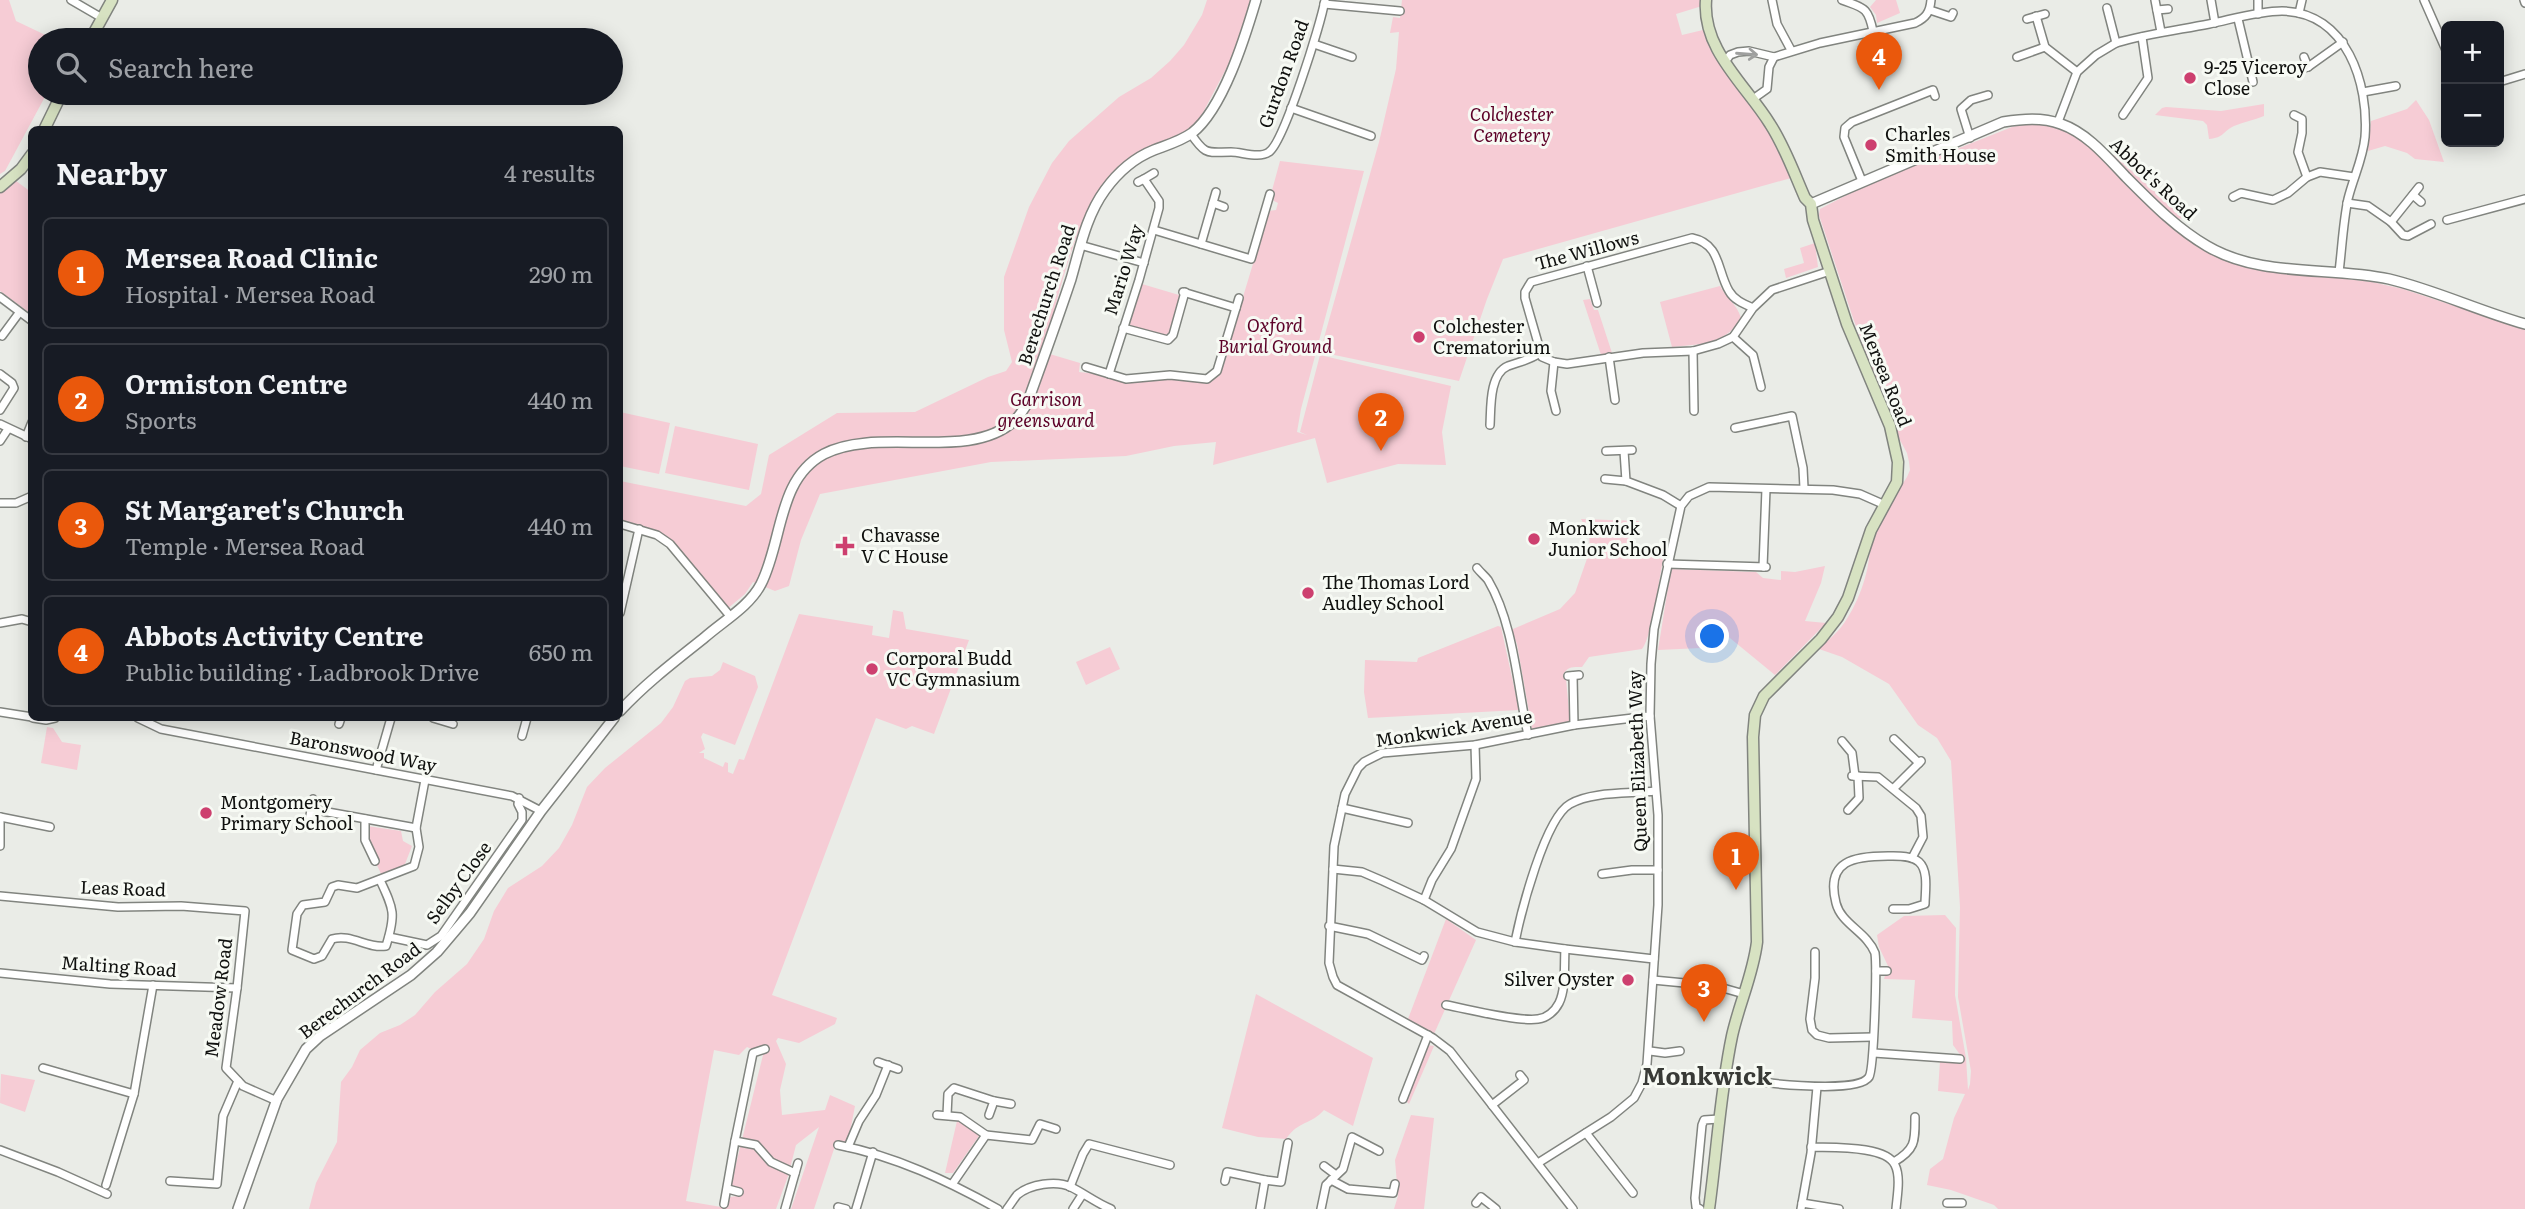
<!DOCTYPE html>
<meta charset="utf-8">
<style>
:root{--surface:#171b24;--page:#20242c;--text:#f1f3f6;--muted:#9ea1a6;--line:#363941;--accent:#ea580c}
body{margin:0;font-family:Literata,serif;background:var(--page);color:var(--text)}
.controls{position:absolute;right:21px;top:21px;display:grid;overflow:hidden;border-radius:10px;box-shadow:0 4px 18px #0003}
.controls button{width:63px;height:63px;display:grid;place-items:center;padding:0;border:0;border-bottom:2px solid var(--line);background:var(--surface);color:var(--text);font:35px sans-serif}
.you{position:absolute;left:1713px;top:637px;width:24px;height:24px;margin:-18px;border:5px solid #fff;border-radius:50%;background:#1a73e8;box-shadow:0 0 0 10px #1a73e833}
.badge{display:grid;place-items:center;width:46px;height:46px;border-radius:50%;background:var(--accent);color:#fff;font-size:23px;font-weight:700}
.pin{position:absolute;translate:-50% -58px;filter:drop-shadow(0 2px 4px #0008)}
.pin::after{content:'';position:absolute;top:37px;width:24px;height:21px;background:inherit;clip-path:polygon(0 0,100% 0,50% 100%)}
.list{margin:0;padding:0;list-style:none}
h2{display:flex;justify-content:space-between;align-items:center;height:91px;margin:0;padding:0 28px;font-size:30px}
h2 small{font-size:23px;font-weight:400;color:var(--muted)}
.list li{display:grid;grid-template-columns:46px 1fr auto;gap:21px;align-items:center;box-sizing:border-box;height:112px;margin:0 14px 14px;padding:0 14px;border:2px solid var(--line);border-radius:10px}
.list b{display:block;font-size:26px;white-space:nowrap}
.list p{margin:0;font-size:23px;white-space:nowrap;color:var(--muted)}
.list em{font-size:23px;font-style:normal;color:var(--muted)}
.icon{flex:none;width:38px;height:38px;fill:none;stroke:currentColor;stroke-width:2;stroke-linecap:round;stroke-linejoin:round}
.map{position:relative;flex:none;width:2525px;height:1209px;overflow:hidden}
.search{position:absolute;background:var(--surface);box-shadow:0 4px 18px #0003;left:28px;top:28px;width:595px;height:77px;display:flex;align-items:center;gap:18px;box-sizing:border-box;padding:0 24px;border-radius:38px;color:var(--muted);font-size:26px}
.panel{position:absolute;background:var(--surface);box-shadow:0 4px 18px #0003;left:28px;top:126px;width:595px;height:595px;border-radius:10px}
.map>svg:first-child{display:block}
.green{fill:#f6ccd5;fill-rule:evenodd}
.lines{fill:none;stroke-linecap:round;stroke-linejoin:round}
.minor-casing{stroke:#81847f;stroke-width:10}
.tertiary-casing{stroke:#81847f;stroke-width:12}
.secondary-casing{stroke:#81847f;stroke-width:13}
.minor{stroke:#fff;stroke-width:7}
.tertiary{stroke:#fff;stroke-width:9}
.secondary{stroke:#d7e2c2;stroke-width:10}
.oneway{stroke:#9fa09f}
.poi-dot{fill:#cd406f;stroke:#f7faf4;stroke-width:2.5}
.labels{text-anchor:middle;stroke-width:6;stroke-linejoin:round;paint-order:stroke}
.poi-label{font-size:18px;fill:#10110f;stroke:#f7faf4;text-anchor:start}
.street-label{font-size:18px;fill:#10110f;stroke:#f7faf4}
.park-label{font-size:18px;font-style:italic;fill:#5c0027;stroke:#f7faf4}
.district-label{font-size:24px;font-weight:bold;fill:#383a36;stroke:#f7faf4}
</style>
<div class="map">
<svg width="2525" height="1209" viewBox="0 0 2525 1209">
<rect width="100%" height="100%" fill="#eaece7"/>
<g class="green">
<path d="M0 0H9L16 21 56 40H40V93H47L5 171 0 174Z"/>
<path d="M1207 0H1254L1235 52 1199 120C1178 141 1148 145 1124 162 1077 199 1059 297 1043 352L1080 363 1079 372 1097 374 1124 381 1170 377 1209 381 1219 376 1269 211 1276 210 1278 203 1274 201 1271 194 1280 161 1364 171 1301 409 1297 432 1307 435 1300 432 1320 355 1451 386 1442 432 1446 465 1398 464 1327 483 1315 438 1213 465 1216 442 1174 446 1126 456 991 462 820 494 801 540 789 586 775 591 753 582 745 594 727 609 672 542 620 522V481L746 506 761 494 769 455 837 413 915 412 988 377 1006 371 1012 362 1004 330V277L1029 207 1052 163 1069 141 1119 97 1151 78 1170 61 1184 45 1202 15Z"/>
<path d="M1402 0H1703L1702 6 1676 14 1682 35 1703 30 1718 62 1767 129 1791 178 1503 259 1487 299 1459 381 1320 352 1379 142 1396 69 1399 32 1390 33 1393 17 1400 18Z"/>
<path d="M1876 0H1896L1900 13 1877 23 1876 15 1870 7Z"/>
<path d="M2416 100 2429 120 2444 162 2415 159 2407 153 2385 146 2368 151 2371 121 2407 109Z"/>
<path d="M2264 104V116C2254 120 2244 122 2234 126 2223 131 2224 138 2209 139L2207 125 2203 121 2155 115 2162 108 2166 107 2221 111Z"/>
<path d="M2032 123 2049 124 2063 128 2086 142 2203 245 2279 271 2372 282 2403 289 2525 329V1209H1998L1994 1205 1951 1190 1927 1185 1930 1169 1943 1159 1954 1118 1965 1094 1938 1091 1940 1061 1963 1063 1964 1060 1953 1045 1952 1021 1912 1018 1915 980 1884 979 1888 966 1879 947 1877 935 1904 916 1945 915 1956 928 1955 995 1966 1058 1968 1090 1970 1084 1971 1071 1958 997 1960 907 1951 761 1937 738 1918 725 1889 684 1842 657 1819 649C1826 642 1836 634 1842 626 1859 603 1873 565 1869 537L1907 477 1910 470 1909 462 1907 453 1894 429 1853 318 1819 215 1820 209 1864 186 2012 127Z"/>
<path d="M2114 155 2184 218 2176 219 2111 156Z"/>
<path d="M12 178 31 192V314L0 291V187Z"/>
<path d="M1815 243 1818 267 1786 278 1784 269 1804 263 1800 248Z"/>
<path d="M1142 284 1179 295 1181 301 1172 331 1161 338 1131 328 1127 320 1137 286Z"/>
<path d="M1720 286C1727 299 1737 304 1741 318 1726 345 1699 344 1672 347L1660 302Z"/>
<path d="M1590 299 1594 310H1598L1612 353 1601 355 1583 300Z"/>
<path d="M620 412 670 423 659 474 620 466Z"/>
<path d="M675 426 758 444 749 490 665 473Z"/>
<path d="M1581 519 1639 521 1631 550 1662 558 1663 560C1659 579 1652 637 1642 649L1589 657 1582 667C1574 667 1567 666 1563 675L1566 679 1570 721 1532 729 1517 644 1512 632 1513 629 1560 609 1575 593 1590 550 1589 534Z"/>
<path d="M1825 566 1821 583 1805 621 1826 623 1775 675 1725 634 1701 648 1658 650 1671 569 1756 572 1763 578 1781 580V571L1795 572Z"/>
<path d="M893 610 903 612 906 629 969 640 934 734 912 726 906 729 876 718 772 995 837 1018 835 1024 799 1043 778 1038 776 1041 786 1064 780 1090 782 1115 825 1110 830 1095 855 1106 848 1142 836 1143 814 1209H791L819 1127 796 1145 788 1176 776 1209H309L316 1183 337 1142 341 1082 352 1067 360 1050 380 1033 400 1025 415 1015 435 992 467 964 484 939 494 911 508 888 542 866 559 848 572 825 587 787 605 768 661 723 673 707 685 681 690 678 712 676 720 670 723 662 755 676 758 687 735 745 703 733 701 737 705 749 699 753H704V758L723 767 725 762 728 763V772L733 774 739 759 744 760 799 614 873 626 872 635 889 638ZM747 1047 758 1052 764 1051 731 1184 734 1190 738 1191V1196L730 1197 727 1208 686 1201 714 1050 739 1055Z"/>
<path d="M1498 626 1501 627 1519 710 1368 718 1364 692 1365 660 1417 662 1418 658Z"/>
<path d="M1110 647 1120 669 1086 685 1076 662Z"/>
<path d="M47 727 53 728 62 742 81 745 77 770 41 763Z"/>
<path d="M367 826 401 831 403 841 412 846 405 864 382 876 365 839Z"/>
<path d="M1446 919 1476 940 1434 1034 1408 1019Z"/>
<path d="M1256 994 1373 1058 1353 1126 1324 1110C1311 1125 1299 1120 1286 1139L1258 1137 1222 1128Z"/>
<path d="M1427 1045 1434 1046 1409 1104 1406 1101Z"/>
<path d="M1 1074 35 1080 25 1112 0 1103Z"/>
<path d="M1411 1115 1434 1118 1424 1209H1394L1398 1196 1395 1160Z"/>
<path d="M957 1121 981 1133 953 1173H945Z"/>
</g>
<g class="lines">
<defs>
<g id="minor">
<path d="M71 0 102 18"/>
<path d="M1772 0 1777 24 1791 50"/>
<path d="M1842 0C1863 8 1868 6 1873 31"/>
<path d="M2155 0 2161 32"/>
<path d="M2211 0 2215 23"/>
<path d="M2258 0V14"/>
<path d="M2424 0 2446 50"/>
<path d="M2524 0 2525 3"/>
<path d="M1324 4 1400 11"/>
<path d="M2107 8 2116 43"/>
<path d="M1930 10 1951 17 1953 13"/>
<path d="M2157 10 2168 9"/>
<path d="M2299 13 2302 0"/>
<path d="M2036 16 2045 47 2077 72"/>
<path d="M2027 19 2045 14"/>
<path d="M2238 19 2253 82"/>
<path d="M1314 44 1352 57"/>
<path d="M2017 57 2045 47"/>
<path d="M2304 57 2308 67"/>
<path d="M1725 62 1730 55 1738 52 1749 51 1774 57 1820 43 1915 23C1926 18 1930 12 1931 0"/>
<path d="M2297 70 2308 67 2343 42"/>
<path d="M2499 82 2525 74"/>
<path d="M2363 92 2396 86"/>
<path d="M1753 99 1767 89 1769 67 1774 57"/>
<path d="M1291 108 1371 136"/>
<path d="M2123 115 2148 78 2142 37"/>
<path d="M2294 115 2302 119V133L2298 152 2307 177"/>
<path d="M2058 122 2077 72 2096 55 2116 43C2146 34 2178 30 2209 24 2233 19 2259 11 2282 11 2347 12 2369 84 2365 137 2363 159 2353 178 2348 199 2343 223 2342 248 2339 272"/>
<path d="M1191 134C1206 156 1207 152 1231 152 1242 152 1259 159 1269 152 1284 142 1321 23 1325 0"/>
<path d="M1970 138 1961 109 1971 100 1988 95"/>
<path d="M1144 179 1154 173"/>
<path d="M1862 181 1844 137 1845 128 1852 122 1933 90 1935 96"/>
<path d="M2413 195 2421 202"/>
<path d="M2233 197 2241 193 2273 200 2288 193 2307 177 2320 172 2354 177"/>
<path d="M1213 203 1224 207"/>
<path d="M2347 203 2368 206 2391 222 2419 187"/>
<path d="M2447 220 2525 199"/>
<path d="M2391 222 2403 235 2408 236 2431 224"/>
<path d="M1154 230 1251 259 1270 194"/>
<path d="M1201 244 1216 192"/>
<path d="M1080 245 1144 263"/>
<path d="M1587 266 1597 303"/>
<path d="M1183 292 1236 308"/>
<path d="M0 297 32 321"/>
<path d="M1753 308C1744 304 1734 300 1729 291 1717 271 1721 244 1692 238L1531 282 1525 292V298L1542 357 1554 362 1567 364 1643 353 1693 351 1718 344 1733 337 1753 308 1772 290 1830 271"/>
<path d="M1123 328 1168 340 1173 335 1185 292"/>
<path d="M2 336 19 313"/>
<path d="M1733 337 1753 355 1761 387"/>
<path d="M1693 351 1694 411"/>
<path d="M1609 357 1615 400"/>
<path d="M1554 362 1551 391 1556 411"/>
<path d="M1086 367 1126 379 1170 375 1207 379 1217 371 1239 298"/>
<path d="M0 374 12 383 14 388 0 410"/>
<path d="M1109 374 1139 280 1159 208V201L1144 179 1138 182"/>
<path d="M0 424 32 439"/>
<path d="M1490 425C1491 408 1489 374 1508 366 1519 362 1530 360 1540 353"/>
<path d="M1735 428 1792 416 1803 468 1804 488"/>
<path d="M26 437 32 422"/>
<path d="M0 441 8 429"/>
<path d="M1606 451 1632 450"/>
<path d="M1624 451 1626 481 1663 495 1681 506"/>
<path d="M1605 479 1626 481"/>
<path d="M0 503H16L32 496"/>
<path d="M620 524 657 535 670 544 730 616"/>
<path d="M1667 564 1766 567"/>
<path d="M1763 567 1766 489"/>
<path d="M1477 568C1481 573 1485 576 1488 580 1514 624 1517 685 1528 735"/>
<path d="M620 613 639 529"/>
<path d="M0 623 22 619 32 622"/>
<path d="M1568 676 1579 675"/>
<path d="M1573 676 1574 725"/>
<path d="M0 712 32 717"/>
<path d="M33 718 46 720 55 718"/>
<path d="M138 718 161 729 512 796 541 811"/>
<path d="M433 718 453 724"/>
<path d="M339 724 341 718"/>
<path d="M522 736 527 718"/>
<path d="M1894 739 1919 763"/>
<path d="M1842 741 1852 753 1855 776"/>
<path d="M376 770 391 718"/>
<path d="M1852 776 1878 777 1916 808 1921 816 1923 837 1912 858"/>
<path d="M1894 788 1921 761"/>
<path d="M1342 808 1408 823"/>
<path d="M311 809 416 828"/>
<path d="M1848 810 1859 798 1858 776"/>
<path d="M0 817 50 827"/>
<path d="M0 817V846"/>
<path d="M365 819V840L375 861"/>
<path d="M309 821 313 799"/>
<path d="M1333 869 1362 872 1383 881 1424 900 1477 932 1515 942 1565 949 1654 959"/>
<path d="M1602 874 1632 870H1658"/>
<path d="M380 880C394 910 396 914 386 946 367 949 351 933 332 939L322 956 314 959 292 950 297 914 303 905 325 902 332 887 338 885 357 888 414 866 419 847 416 828 425 780"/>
<path d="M0 896 118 907 181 906 245 911 237 988 226 1068 243 1086 277 1101"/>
<path d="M1424 900 1432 880 1451 849 1476 779 1475 745"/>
<path d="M1329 926 1368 934 1422 960 1424 956"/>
<path d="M389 937 427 945 441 936 522 820V812L518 804 519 798"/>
<path d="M1515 942C1521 912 1545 818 1570 804 1592 791 1631 794 1655 791"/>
<path d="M1815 952V978L1810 1019 1812 1030 1817 1035 1829 1038 1873 1037"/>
<path d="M1876 971H1887"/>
<path d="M0 973 110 984 237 988"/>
<path d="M1653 980 1716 986 1744 994"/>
<path d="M1446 1005C1468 1009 1518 1022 1538 1019 1547 1018 1555 1011 1559 1003 1566 989 1564 966 1565 949"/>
<path d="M765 1049 753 1053 735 1141 756 1145 771 1162 795 1173"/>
<path d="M1650 1051 1665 1053 1680 1051"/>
<path d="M1874 1053 1960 1059"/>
<path d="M878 1062 898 1069"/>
<path d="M43 1068 134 1094"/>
<path d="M1725 1077C1748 1081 1857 1096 1869 1077 1874 1069 1877 968 1875 953 1867 932 1841 924 1836 903 1825 860 1855 856 1888 856 1897 856 1911 855 1919 862 1929 871 1925 892 1925 904L1909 909H1893"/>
<path d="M1403 1099 1428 1035"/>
<path d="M994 1101 1011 1104"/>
<path d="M1492 1105 1524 1080 1520 1075"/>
<path d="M937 1115 960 1117 986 1135"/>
<path d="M947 1115 948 1094 954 1088 994 1101 989 1115"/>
<path d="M1586 1133 1633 1193"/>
<path d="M838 1145C895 1156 948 1181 998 1209"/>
<path d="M848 1147 859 1121 876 1095 888 1065"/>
<path d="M1811 1147C1831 1148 1886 1145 1895 1165 1901 1177 1897 1196 1896 1209"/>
<path d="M0 1150 58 1172 107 1194"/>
<path d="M1894 1162C1916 1149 1915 1141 1915 1117"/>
<path d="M1538 1163 1611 1117 1634 1098 1642 1083 1647 1064 1658 905V815L1650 716 1651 664 1654 629 1681 506 1689 496 1709 487 1833 490 1860 494 1885 505"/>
<path d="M1324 1166 1336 1175"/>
<path d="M1331 1180 1348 1189 1393 1193 1395 1184"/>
<path d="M170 1181 217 1184 223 1116 238 1081"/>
<path d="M1225 1181 1227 1172 1265 1180"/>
<path d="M953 1183 986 1135 1032 1140 1040 1124 1056 1129"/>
<path d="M106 1185 134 1094 153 985"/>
<path d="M1070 1187 1083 1154 1089 1144 1170 1165"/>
<path d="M728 1189 739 1192"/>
<path d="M1476 1203 1481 1197 1496 1209"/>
<path d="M1802 1203 1839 1209"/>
<path d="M1947 1203H1962"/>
<path d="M724 1204 735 1141"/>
<path d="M838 1207 846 1209"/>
<path d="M785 1209 798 1163"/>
<path d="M856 1209 873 1152"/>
<path d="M1007 1209C1010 1205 1014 1199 1017 1195 1030 1184 1056 1180 1071 1187 1085 1194 1096 1203 1111 1209"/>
<path d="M1073 1209 1082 1195"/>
<path d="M1260 1209 1265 1180 1281 1182 1288 1143"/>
<path d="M1321 1209 1326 1185 1343 1169 1352 1137 1379 1151"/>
<path d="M1573 1209 1450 1051 1433 1038 1337 985 1333 977 1329 963 1334 846 1345 794 1358 768 1364 762 1382 753 1475 745 1574 725 1650 716"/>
<path d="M1700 1209 1696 1207 1695 1198 1702 1125 1704 1120 1719 1119"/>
<path d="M1801 1209 1811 1153 1817 1087"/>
</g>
<g id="tertiary">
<path d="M1811 204 2003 122C2022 119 2042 117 2061 124 2087 133 2107 157 2126 177 2151 202 2176 228 2207 246 2261 278 2329 266 2389 279 2435 290 2479 311 2525 324"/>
<path d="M620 711C645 684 675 661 704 638 723 621 749 607 761 584 783 541 777 479 824 454 877 426 969 462 1014 421 1019 417 1023 410 1027 404 1042 362 1057 321 1071 279 1080 248 1086 216 1105 190 1118 172 1134 158 1154 150 1167 145 1181 141 1192 133 1223 109 1245 37 1256 0"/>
<path d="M238 1209 277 1099 306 1049 320 1036 411 975 437 952 470 913 541 811 614 718"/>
</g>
<g id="secondary">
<path d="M1706 0C1702 50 1746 85 1770 124 1785 147 1794 173 1805 198L1811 204 1813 220 1847 324 1890 426 1898 462 1897 482 1871 530 1848 598 1838 617 1821 639 1764 696 1755 715 1753 737 1757 942C1753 975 1739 1004 1732 1036 1720 1093 1717 1151 1709 1209"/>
<path d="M90 40 112 0"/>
<path d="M44 130 62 93"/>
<path d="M0 187 21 169 32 154"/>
</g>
</defs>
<use href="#minor" class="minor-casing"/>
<use href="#tertiary" class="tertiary-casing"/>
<use href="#secondary" class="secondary-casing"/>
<use href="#minor" class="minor"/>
<use href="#tertiary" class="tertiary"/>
<use href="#secondary" class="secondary"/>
</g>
<defs><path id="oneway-shaft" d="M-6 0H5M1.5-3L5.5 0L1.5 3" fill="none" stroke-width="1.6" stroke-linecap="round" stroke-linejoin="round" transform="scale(1.75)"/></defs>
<use class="oneway" href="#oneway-shaft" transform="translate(1747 54) rotate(4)"/>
<g class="poi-dot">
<circle cx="2190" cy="78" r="7"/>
<circle cx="1871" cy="145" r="7"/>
<circle cx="1419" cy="337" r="7"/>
<circle cx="1534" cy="539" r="7"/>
<path d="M841.5 535.5h7v7h7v7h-7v7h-7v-7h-7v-7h7z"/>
<circle cx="1308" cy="593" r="7"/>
<circle cx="872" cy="669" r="7"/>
<circle cx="206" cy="813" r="7"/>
<circle cx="1628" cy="980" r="7"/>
</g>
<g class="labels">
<g class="poi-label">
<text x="2204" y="74">9-25 Viceroy<tspan x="2204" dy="21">Close</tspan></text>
<text x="1885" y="141">Charles<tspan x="1885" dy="21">Smith House</tspan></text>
<text x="1433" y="333">Colchester<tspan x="1433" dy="21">Crematorium</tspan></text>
<text x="1548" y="535">Monkwick<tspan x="1548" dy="21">Junior School</tspan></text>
<text x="861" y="542">Chavasse<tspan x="861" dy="21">V C House</tspan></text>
<text x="1322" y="589">The Thomas Lord<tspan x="1322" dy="21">Audley School</tspan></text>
<text x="886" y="665">Corporal Budd<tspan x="886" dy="21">VC Gymnasium</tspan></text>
<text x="220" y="809">Montgomery<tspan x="220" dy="21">Primary School</tspan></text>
<text x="1614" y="986" text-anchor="end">Silver Oyster</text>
</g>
<g class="street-label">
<text transform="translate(1284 74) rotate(-70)" y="6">Gurdon Road</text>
<text transform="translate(2153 179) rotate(43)" y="6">Abbot's Road</text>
<text transform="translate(1587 251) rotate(-15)" y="6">The Willows</text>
<text transform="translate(1124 270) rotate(-73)" y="6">Mario Way</text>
<text transform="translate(1047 295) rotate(-72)" y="6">Berechurch Road</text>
<text transform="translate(1885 375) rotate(68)" y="6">Mersea Road</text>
<text transform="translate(1454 729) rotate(-9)" y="6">Monkwick Avenue</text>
<text transform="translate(363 752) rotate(11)" y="6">Baronswood Way</text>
<text transform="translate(1638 761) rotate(-92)" y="6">Queen Elizabeth Way</text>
<text transform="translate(459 883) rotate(-54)" y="6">Selby Close</text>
<text transform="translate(123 889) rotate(2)" y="6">Leas Road</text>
<text transform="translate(119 967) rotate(4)" y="6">Malting Road</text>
<text transform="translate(360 991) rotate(-37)" y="6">Berechurch Road</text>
<text transform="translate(219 998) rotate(-83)" y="6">Meadow Road</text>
</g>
<g class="park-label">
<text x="1512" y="121">Colchester<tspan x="1512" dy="21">Cemetery</tspan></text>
<text x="1275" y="332">Oxford<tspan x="1275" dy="21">Burial Ground</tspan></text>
<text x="1046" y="406">Garrison<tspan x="1046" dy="21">greensward</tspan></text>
</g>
<g class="district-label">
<text x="1707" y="1085">Monkwick</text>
</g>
</g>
</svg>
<div class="controls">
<button>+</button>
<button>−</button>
</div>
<div class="you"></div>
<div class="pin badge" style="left:1736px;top:890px">1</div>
<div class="pin badge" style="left:1381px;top:451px">2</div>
<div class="pin badge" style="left:1704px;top:1022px">3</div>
<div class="pin badge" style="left:1879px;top:90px">4</div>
<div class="search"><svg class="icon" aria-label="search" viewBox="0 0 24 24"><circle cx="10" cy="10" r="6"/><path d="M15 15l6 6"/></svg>Search here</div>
<section class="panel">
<h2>Nearby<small>4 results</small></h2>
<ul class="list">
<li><span class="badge">1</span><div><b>Mersea Road Clinic</b><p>Hospital · Mersea Road</p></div><em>290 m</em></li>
<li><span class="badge">2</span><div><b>Ormiston Centre</b><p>Sports</p></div><em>440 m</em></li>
<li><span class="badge">3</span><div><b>St Margaret's Church</b><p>Temple · Mersea Road</p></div><em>440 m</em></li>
<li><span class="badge">4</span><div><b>Abbots Activity Centre</b><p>Public building · Ladbrook Drive</p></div><em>650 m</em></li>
</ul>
</section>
</div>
